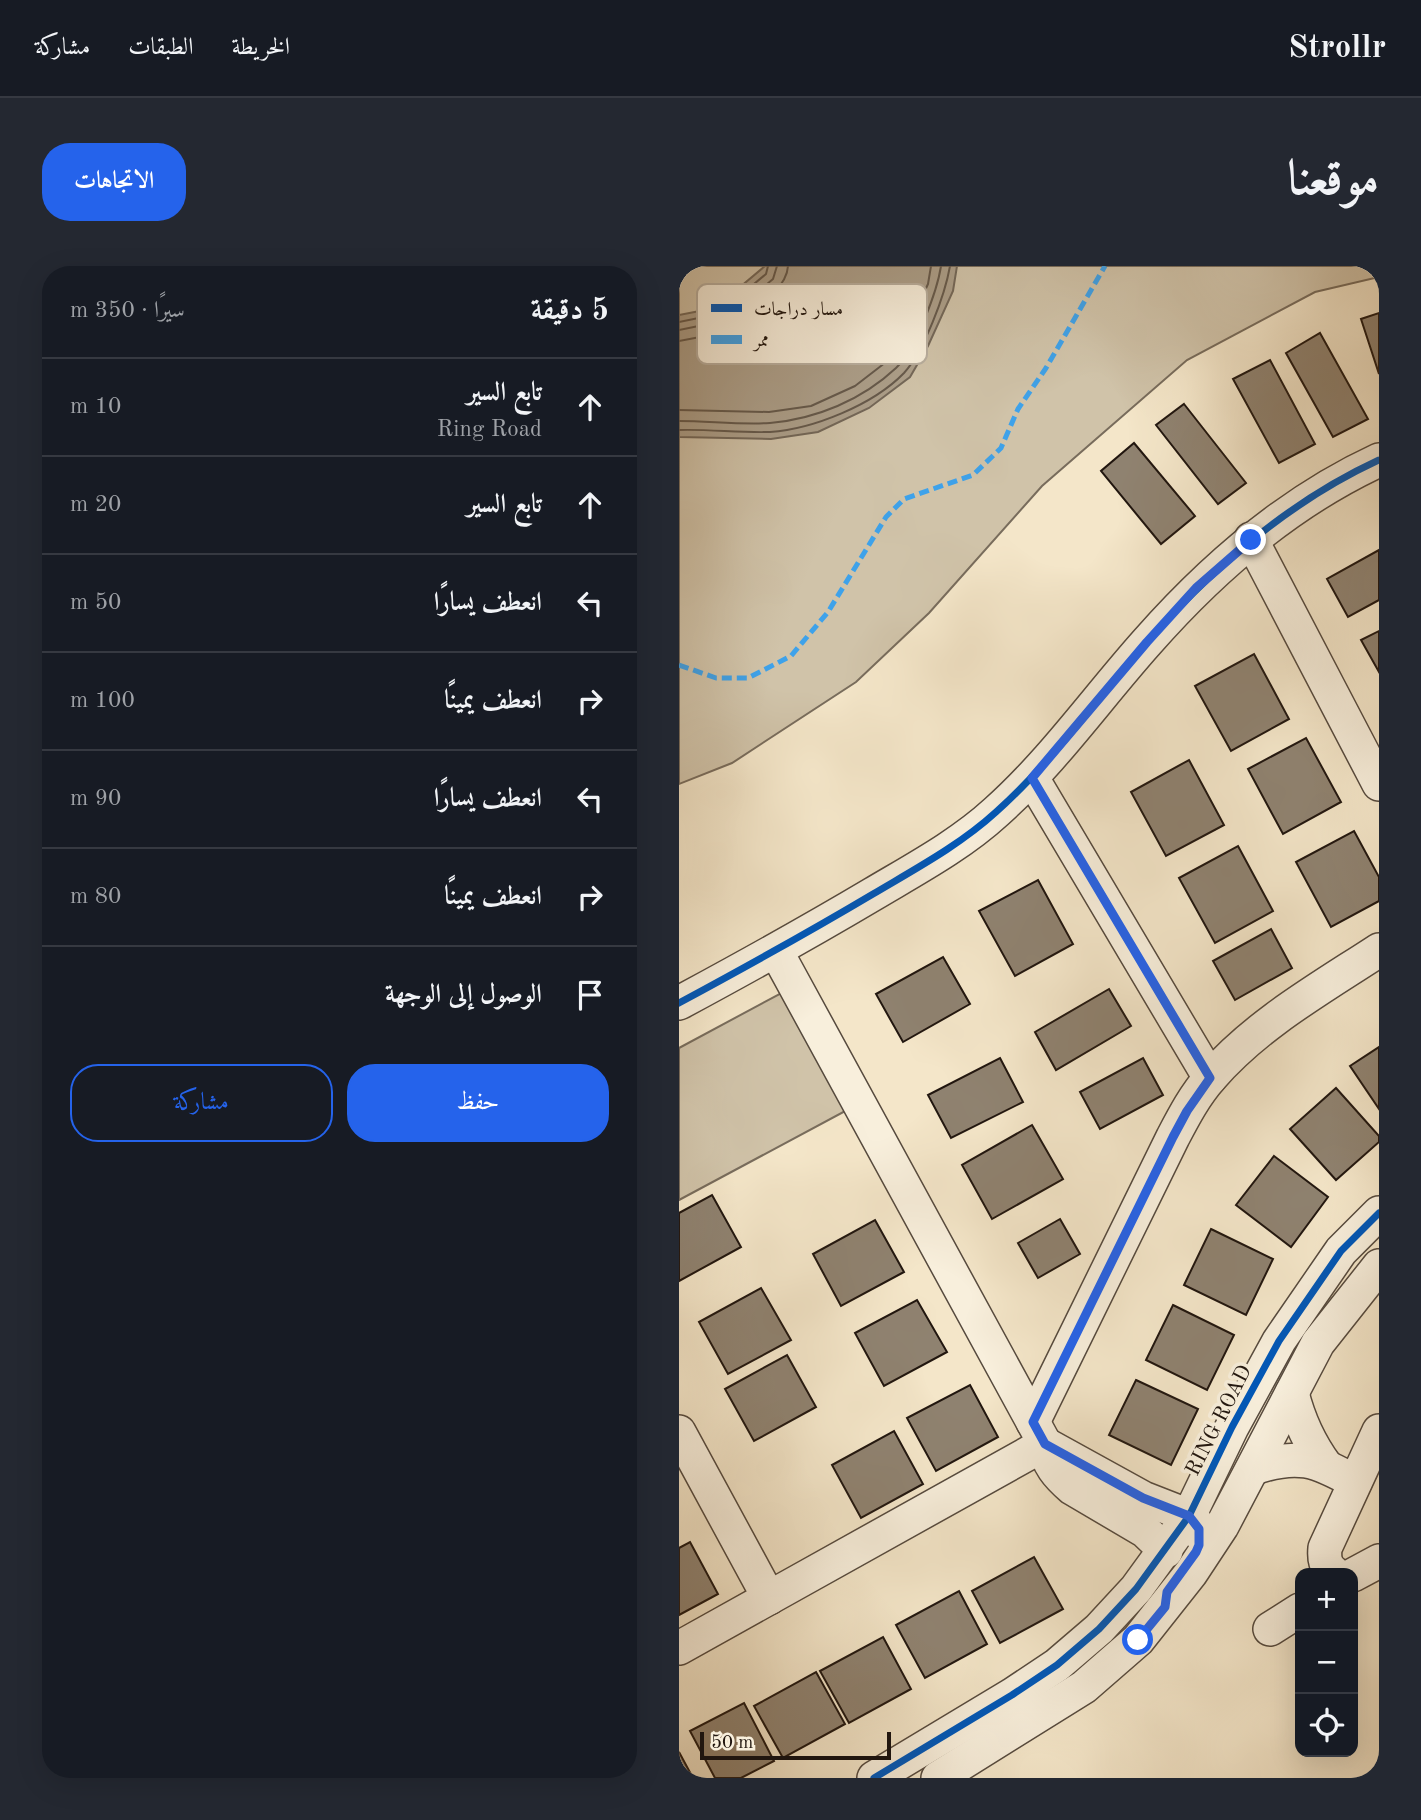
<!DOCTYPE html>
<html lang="ar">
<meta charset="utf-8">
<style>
:root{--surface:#171b24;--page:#242831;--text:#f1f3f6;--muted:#9ea1a6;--line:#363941;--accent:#2563eb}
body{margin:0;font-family:"Old Standard TT",Amiri,serif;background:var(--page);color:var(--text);direction:rtl}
.controls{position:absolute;right:21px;bottom:21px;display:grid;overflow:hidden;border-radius:14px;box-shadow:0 7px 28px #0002}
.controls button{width:63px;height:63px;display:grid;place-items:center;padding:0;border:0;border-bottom:2px solid var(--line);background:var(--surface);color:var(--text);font:35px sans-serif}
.scale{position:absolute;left:21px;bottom:18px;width:191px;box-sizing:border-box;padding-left:7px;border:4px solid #21160f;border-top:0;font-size:19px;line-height:24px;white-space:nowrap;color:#21160f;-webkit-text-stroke:5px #f8efdc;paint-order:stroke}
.stop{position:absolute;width:21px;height:21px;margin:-16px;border:5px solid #2563eb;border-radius:50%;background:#fff}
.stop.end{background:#2563eb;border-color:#fff;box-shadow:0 2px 7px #0008}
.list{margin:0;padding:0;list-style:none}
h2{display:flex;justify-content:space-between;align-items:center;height:91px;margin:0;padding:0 28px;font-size:30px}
h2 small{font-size:23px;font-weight:400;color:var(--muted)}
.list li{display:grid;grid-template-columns:46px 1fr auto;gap:21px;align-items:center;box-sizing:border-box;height:98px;padding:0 28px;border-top:2px solid var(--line)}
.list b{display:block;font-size:26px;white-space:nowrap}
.list p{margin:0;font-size:23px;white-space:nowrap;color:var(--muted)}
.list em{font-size:23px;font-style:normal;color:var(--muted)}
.actions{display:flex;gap:14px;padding:21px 28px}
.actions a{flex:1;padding:16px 0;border:2px solid var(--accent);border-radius:28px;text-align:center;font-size:24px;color:var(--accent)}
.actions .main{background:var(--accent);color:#fff}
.icon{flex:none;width:38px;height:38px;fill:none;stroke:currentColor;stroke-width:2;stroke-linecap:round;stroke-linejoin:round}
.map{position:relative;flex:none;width:700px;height:1512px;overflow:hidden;direction:ltr;border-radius:28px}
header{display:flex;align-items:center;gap:42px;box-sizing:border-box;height:98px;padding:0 35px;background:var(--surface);border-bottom:2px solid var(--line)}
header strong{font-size:33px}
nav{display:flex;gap:38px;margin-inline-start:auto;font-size:24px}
.intro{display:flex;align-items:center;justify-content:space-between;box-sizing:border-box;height:168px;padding:0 42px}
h1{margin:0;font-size:49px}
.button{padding:18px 32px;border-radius:28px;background:var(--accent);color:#fff;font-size:24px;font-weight:700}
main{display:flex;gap:42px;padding:0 42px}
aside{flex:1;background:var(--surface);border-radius:28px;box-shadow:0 7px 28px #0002}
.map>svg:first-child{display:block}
.green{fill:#d0c3a9;stroke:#786c5c;stroke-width:2}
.water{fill:#ac9f8a;stroke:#746859;stroke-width:2}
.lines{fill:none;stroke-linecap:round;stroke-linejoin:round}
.shore{stroke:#665a4c;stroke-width:2}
.building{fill:#8f8270;stroke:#21160f;stroke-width:2}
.minor-casing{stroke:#564a3e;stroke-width:36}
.minor{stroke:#f8efdc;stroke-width:33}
.quiet{stroke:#3ea2ea;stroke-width:5;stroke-dasharray:10 5;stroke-linecap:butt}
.cycleway-casing{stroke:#f8efdc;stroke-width:11}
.cycleway{stroke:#0057b8;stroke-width:7}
.route{stroke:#2563eb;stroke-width:9}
.labels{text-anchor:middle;stroke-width:7;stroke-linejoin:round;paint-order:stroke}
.street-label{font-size:21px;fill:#21160f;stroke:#f8efdc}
.key{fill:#f8efdc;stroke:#b8ae9e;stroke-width:2}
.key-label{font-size:19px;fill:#21160f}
</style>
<header>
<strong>Strollr</strong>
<nav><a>الخريطة</a><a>الطبقات</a><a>مشاركة</a></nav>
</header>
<div class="intro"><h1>موقعنا</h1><a class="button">الاتجاهات</a></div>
<main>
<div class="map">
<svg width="700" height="1512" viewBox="0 0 700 1512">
<rect width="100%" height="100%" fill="#f4e6c9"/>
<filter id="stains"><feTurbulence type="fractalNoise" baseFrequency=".00286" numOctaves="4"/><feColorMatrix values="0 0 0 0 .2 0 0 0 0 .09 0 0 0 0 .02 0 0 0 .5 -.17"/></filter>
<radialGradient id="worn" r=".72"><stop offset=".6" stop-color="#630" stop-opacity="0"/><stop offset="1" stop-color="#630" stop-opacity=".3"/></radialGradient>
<g class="green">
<path d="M0 0H700V11L636 26 508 94 363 220 250 347 177 416 53 497 0 518Z"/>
<path d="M108 724 170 843 0 934V782Z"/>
</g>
<path class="water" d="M86 0H278L274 25 249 80 231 111 190 142 139 166 92 173 0 171V49L36 42Z"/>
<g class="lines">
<g class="shore">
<path d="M0 56 39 48 87 8 89 0"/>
<path d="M0 64 44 55 94 13 98 0"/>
<path d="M0 75 42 67 52 62C70 47 108 25 109 0"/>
<path d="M0 144 90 146 132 140 176 120 211 93 226 68 249 18 252 0"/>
<path d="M0 155C30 155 61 159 91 157 137 153 183 134 217 102 236 84 258 26 262 0"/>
<path d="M0 164C30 163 61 167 91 166 134 163 194 139 225 107 245 85 266 29 271 0"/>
</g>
</g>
<g class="building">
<path d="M700 47V108L682 53Z"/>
<path d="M641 67 689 153 654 171 607 87Z"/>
<path d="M591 94 636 178 600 197 554 113Z"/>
<path d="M505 138 567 217 539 238 477 159Z"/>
<path d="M455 177 516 250 482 278 422 205Z"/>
<path d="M700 284V334L669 351 648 313Z"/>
<path d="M700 365V406L682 374Z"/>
<path d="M575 388 610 453 552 485 516 420Z"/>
<path d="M627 472 662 536 604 568 569 503Z"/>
<path d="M510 494 545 559 487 590 452 526Z"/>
<path d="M675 565 700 611V635L652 661 617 596Z"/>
<path d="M559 580 594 645 536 677 500 612Z"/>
<path d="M359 614 394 678 336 710 300 645Z"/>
<path d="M592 663 613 702 556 734 534 695Z"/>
<path d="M264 691 291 738 224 776 197 728Z"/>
<path d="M430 723 452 760 377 804 356 766Z"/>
<path d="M700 781V843L671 800Z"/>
<path d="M321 792 344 836 272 872 249 829Z"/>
<path d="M464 792 484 829 421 863 401 826Z"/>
<path d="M657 822 700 870V876L657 914 611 863Z"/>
<path d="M353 859 384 913 313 953 283 899Z"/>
<path d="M595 890 649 931 612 981 557 939Z"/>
<path d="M33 929 62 981 0 1015V947Z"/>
<path d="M381 953 401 988 359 1012 339 977Z"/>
<path d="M196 954 225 1006 162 1040 134 988Z"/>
<path d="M532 963 594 993 567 1049 505 1019Z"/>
<path d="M82 1022 112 1074 49 1108 20 1056Z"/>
<path d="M238 1034 268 1086 205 1120 176 1067Z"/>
<path d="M494 1039 555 1069 528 1124 467 1094Z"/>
<path d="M108 1089 137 1141 75 1175 46 1123Z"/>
<path d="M457 1114 519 1143 492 1199 430 1169Z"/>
<path d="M291 1119 319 1171 257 1205 228 1152Z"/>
<path d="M215 1165 244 1218 182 1252 153 1199Z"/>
<path d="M11 1276 39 1328 0 1349V1282Z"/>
<path d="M355 1291 384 1343 321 1377 293 1325Z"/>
<path d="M280 1325 308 1378 246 1412 217 1359Z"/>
<path d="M204 1371 232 1423 170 1457 141 1405Z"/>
<path d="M137 1406 166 1458 104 1492 75 1440Z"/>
<path d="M65 1437 95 1495 62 1512H36L11 1465Z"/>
<path d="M0 1486 14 1512H0Z"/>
</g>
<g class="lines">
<defs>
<g id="minor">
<path d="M572 273 700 518"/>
<path d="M353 512 531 812"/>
<path d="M97 685 366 1178C368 1198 379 1210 393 1222L466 1265 487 1285"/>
<path d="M0 737C65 702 130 666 194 628 236 603 281 579 317 546 374 495 418 432 468 376 534 301 609 236 700 194"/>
<path d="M613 1127C620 1155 630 1177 647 1200"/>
<path d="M354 1156 494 871C505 850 516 829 532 811 578 758 642 722 700 684"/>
<path d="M0 1166 90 1332"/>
<path d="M366 1178 464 1232 510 1250 516 1255 521 1268"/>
<path d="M575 1202C619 1187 637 1194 676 1216"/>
<path d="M655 1307C646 1300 645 1293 646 1282L700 1165"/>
<path d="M674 1309 700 1295"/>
<path d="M591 1363 621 1344"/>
<path d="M0 1382 366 1178"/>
<path d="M195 1512 333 1429 378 1399 420 1363 457 1323 510 1250 553 1161 600 1075 662 985 700 947"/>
<path d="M259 1512 405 1421 459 1374 512 1307 543 1260 639 1077 700 1000"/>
</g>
</defs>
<use href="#minor" class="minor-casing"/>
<use href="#minor" class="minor"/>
<path class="quiet" d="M0 399 37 412H69L112 390 149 346 207 251 225 233 294 209 322 182 339 143 367 102 426 0"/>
<defs>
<g id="cycleway">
<path d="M0 737C65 702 130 666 194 628 236 603 281 579 317 546 374 495 418 432 468 376 534 301 609 236 700 194"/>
<path d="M195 1512 333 1429 378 1399 420 1363 457 1323 510 1250 553 1161 600 1075 662 985 700 947"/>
</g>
</defs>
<use href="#cycleway" class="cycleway-casing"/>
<use href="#cycleway" class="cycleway"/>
</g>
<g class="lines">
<path class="route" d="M459 1374 486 1341 488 1326 517 1286 520 1279V1263L510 1250 464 1232 366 1178 354 1156 494 871 508 845 531 812 353 512 468 376 517 322 572 274"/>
</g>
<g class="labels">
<g class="street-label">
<text transform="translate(539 1154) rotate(-63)" y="7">RING ROAD</text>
</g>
</g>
<rect x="18" y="18" width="230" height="80" rx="10" class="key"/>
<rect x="32" y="38" width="31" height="8" fill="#0057b8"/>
<rect x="32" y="69" width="31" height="9" fill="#3ea2ea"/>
<g class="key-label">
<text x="75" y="49">مسار دراجات</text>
<text x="75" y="80">ممر</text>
</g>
<rect width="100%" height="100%" filter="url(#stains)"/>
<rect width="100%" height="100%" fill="url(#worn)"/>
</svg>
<div class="controls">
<button>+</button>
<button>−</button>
<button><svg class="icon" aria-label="locate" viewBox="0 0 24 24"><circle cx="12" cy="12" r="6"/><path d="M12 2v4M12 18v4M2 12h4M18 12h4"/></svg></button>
</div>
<div class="scale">50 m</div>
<div class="stop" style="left:459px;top:1374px"></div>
<div class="stop end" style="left:572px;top:274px"></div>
</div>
<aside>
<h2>5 دقيقة<small>سيرًا · 350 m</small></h2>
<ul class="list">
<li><svg class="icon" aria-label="ahead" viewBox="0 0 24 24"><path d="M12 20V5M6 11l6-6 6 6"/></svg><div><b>تابع السير</b><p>Ring Road</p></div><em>10 m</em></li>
<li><svg class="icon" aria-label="ahead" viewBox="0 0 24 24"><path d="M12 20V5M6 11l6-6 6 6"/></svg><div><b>تابع السير</b></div><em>20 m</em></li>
<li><svg class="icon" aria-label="left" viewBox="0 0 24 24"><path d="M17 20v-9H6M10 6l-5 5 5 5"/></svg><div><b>انعطف يسارًا</b></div><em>50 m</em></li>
<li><svg class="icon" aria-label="right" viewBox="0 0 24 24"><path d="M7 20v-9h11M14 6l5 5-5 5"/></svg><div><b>انعطف يمينًا</b></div><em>100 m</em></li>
<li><svg class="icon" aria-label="left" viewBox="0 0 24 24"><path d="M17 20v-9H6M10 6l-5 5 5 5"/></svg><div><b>انعطف يسارًا</b></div><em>90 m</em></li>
<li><svg class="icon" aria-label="right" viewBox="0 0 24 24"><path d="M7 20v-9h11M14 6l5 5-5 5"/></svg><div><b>انعطف يمينًا</b></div><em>80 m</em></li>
<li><svg class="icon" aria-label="arrive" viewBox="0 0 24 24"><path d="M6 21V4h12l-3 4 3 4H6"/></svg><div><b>الوصول إلى الوجهة</b></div></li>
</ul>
<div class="actions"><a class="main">حفظ</a><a>مشاركة</a></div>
</aside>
</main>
